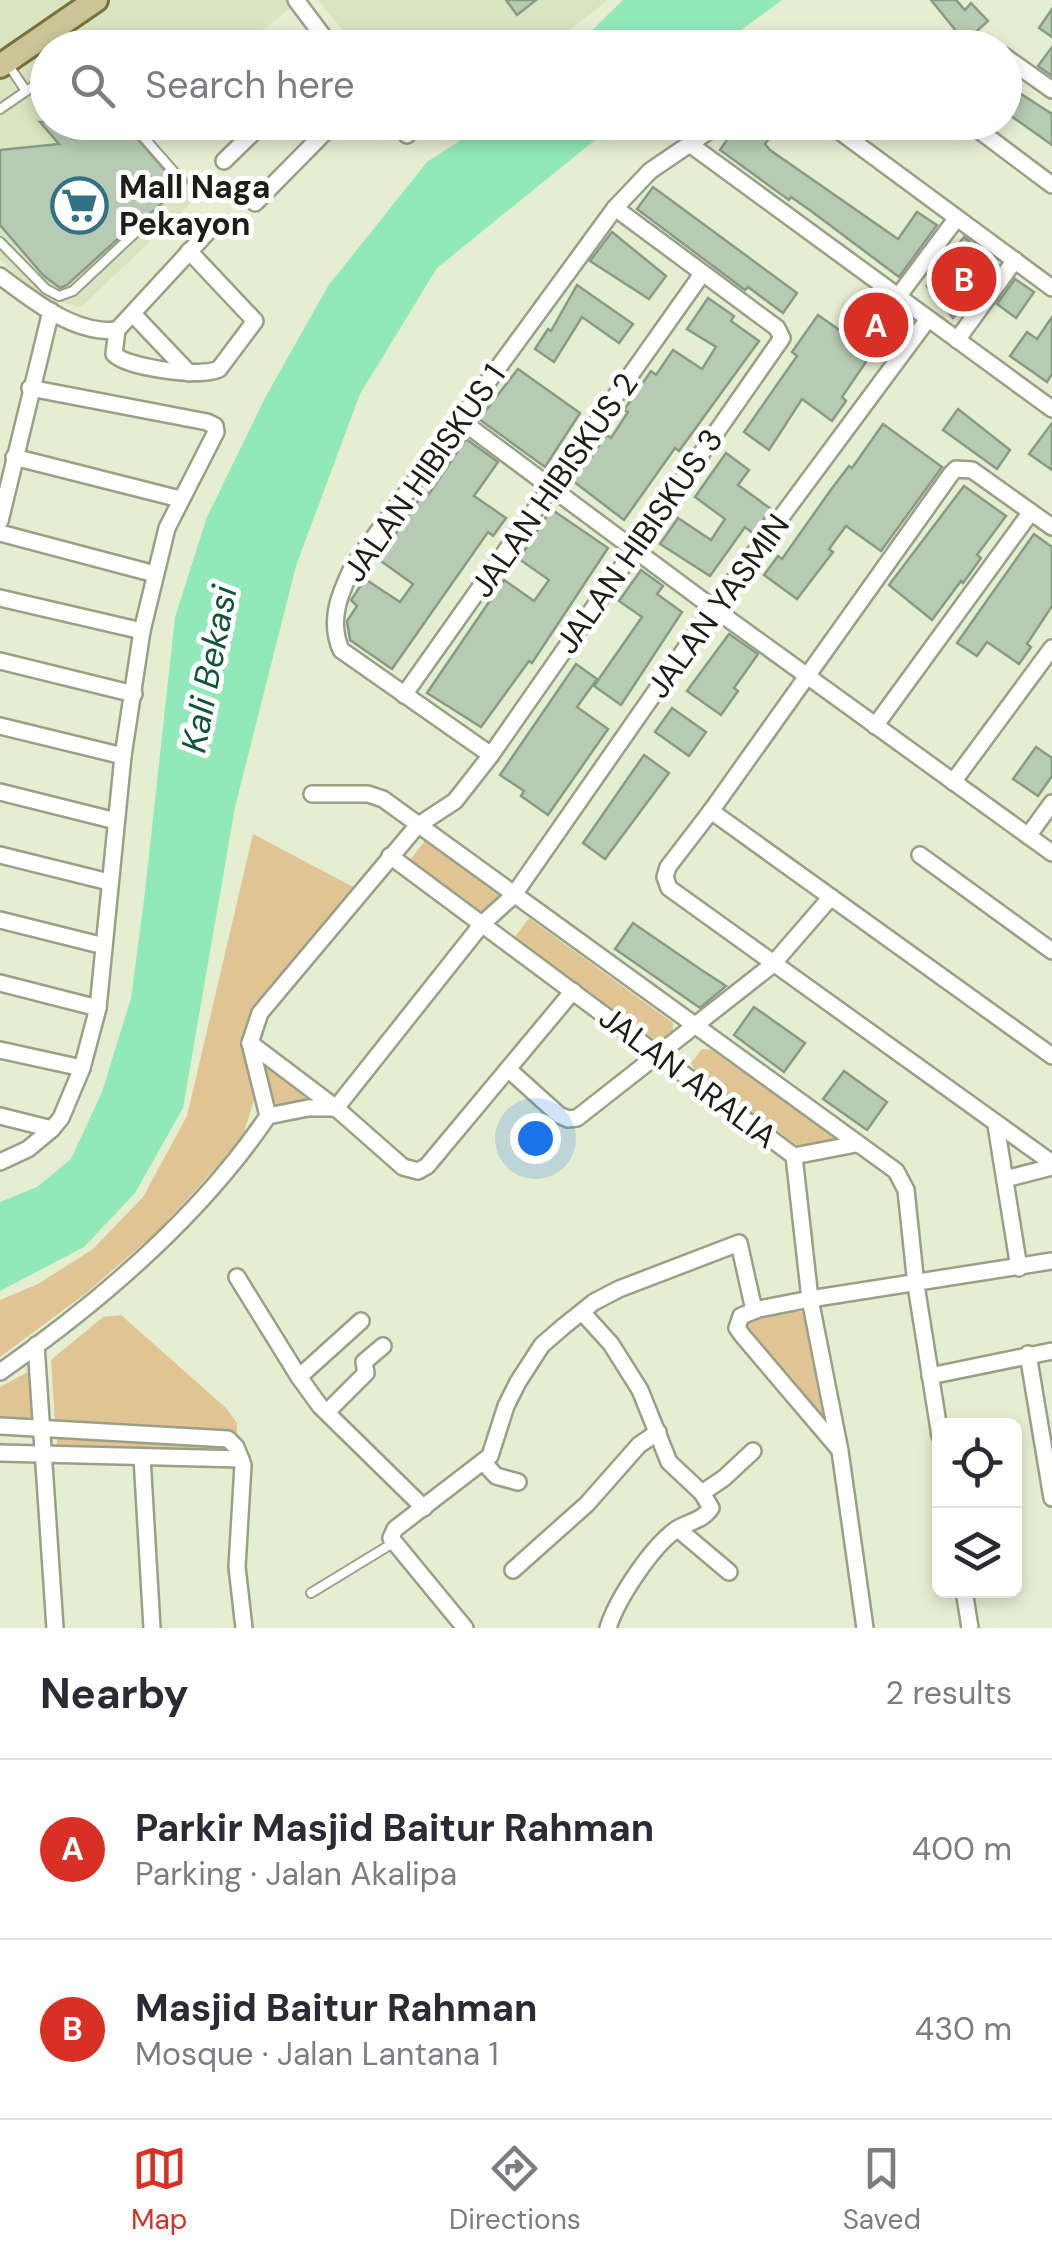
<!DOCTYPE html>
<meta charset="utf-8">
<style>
:root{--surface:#fff;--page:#f7f7f7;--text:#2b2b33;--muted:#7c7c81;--line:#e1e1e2;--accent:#d93025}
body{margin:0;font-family:"DM Sans",sans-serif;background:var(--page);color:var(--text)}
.controls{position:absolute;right:30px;bottom:30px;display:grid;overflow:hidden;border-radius:15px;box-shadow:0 5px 15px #0003}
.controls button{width:90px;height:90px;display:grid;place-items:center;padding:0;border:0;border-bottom:2px solid var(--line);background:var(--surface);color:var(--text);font:50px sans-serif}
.you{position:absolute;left:535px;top:1138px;width:35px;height:35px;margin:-25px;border:8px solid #fff;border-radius:50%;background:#1a73e8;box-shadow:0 0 0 15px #1a73e833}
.badge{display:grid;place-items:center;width:65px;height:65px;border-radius:50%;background:var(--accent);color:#fff;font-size:32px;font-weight:700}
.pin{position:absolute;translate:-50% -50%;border:5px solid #fff;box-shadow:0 2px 10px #0006}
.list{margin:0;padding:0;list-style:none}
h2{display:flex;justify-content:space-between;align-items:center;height:130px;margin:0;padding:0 40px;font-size:42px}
h2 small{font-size:32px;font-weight:400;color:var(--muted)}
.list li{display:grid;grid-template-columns:65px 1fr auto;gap:30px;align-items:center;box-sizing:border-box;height:180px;padding:0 40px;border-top:2px solid var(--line)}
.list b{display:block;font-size:38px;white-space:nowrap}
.list p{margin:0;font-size:32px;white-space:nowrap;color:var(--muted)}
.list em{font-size:32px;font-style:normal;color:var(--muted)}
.icon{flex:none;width:55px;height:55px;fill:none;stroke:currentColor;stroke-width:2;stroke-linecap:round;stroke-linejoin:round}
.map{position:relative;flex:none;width:1052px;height:1628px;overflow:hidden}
.search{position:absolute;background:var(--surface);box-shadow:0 5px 15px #0003;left:30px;right:30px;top:30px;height:110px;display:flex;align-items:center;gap:25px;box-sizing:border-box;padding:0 35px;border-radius:55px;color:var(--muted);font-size:38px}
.sheet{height:490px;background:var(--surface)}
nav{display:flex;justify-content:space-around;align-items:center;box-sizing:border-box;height:140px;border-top:2px solid var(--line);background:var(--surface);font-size:28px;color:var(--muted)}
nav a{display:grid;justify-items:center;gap:5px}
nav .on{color:var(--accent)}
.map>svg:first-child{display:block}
.built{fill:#d9e4c0}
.green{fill:#e1c494}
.water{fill:#91e9ba}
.building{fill:#b7cab3;stroke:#889b84;stroke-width:2.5}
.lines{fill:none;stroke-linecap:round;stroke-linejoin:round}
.service-casing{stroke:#99a085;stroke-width:12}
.minor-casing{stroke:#99a085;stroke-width:20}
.primary-casing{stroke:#78713a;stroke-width:28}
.service{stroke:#fff;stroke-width:8}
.minor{stroke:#fff;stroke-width:15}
.primary{stroke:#cbc495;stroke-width:22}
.labels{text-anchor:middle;stroke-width:10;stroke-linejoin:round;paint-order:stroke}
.poi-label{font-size:32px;font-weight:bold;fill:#1c1f14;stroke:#fff;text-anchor:start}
.street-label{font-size:32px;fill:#1c1f14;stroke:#fff}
.water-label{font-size:35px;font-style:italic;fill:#105537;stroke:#fff}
</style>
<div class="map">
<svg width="1052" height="1628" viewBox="0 0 1052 1628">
<rect width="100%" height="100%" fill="#e6eed2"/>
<g class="built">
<path d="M0 0H301L241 47H218L214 44 210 48H48V122L134 123 199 195 81 307 41 298 0 259Z"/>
<path d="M318 0H608L546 48 357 47Z"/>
</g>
<g class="green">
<path d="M253 834 357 889 255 1015 245 1051 255 1097 242 1139 159 1230 85 1294 0 1357V1300L38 1284 93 1249 143 1197 187 1116Z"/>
<path d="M425 841 499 896 484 916 410 860Z"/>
<path d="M529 918 673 1023V1031L661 1044 514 938Z"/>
<path d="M702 1049 712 1050 833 1137V1143L798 1146 696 1073 691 1063Z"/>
<path d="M262 1060 309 1101 305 1105 269 1107Z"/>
<path d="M808 1311 831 1431 742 1329 743 1322 752 1315Z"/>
<path d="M121 1315 226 1408 237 1423V1434L55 1423 51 1360 103 1317Z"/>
<path d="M28 1372 33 1419H0V1387Z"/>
<path d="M57 1436 218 1445 219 1452 57 1447Z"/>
</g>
<g class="water">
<path d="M623 0H782L718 47H575Z"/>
<path d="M487 123H616L437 268 360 394 296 566 235 807 183 1108 135 1193 84 1247 0 1291V1202L37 1187 71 1159 102 1092 131 998 145 892 175 617 207 517 265 398 328 286 427 162Z"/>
</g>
<g class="building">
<path d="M506 0H536L517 15Z"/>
<path d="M931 0H956L965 10 971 3 988 21 965 42Z"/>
<path d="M1052 9V37L1039 28Z"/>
<path d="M1052 47V76L1038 66Z"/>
<path d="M1004 83 1052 114V145L1004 111Z"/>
<path d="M40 122H123L180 188 139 223 133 225 67 285 60 288 43 275 0 225V150L59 144Z"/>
<path d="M752 122H780L765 144 770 150 898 239 917 212 937 225 899 277 811 211 791 197 789 200 720 150 737 125 746 131Z"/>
<path d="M653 187 797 293 783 313 748 287 745 290 637 209Z"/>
<path d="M612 232 666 276 649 299 590 261Z"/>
<path d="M964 237 998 265 972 300 953 318 927 286Z"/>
<path d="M1015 279 1034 292 1016 318 997 304Z"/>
<path d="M577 285 633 324 619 343 582 317 554 362 535 349 548 329 551 331Z"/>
<path d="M708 298 734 316 731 321 759 341 679 451 675 448 624 520 573 481 607 435 611 438 628 412 624 410 651 371 656 375 673 350 702 369 716 347 687 329Z"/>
<path d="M818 315 872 353 842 397 846 401 832 421 802 399 769 450 744 432 797 356 792 352Z"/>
<path d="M1052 317V374L1047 382 1010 356 1027 332 1037 339Z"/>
<path d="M518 369 580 413 545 467 479 419Z"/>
<path d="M958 409 1010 450 997 469 943 430Z"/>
<path d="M1052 423V470L1029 454Z"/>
<path d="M883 424 942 467 881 551 846 526 829 549 833 552 797 599 764 575 778 556 782 559 830 491 849 466 852 468Z"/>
<path d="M466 439 498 462 474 496 506 518 493 536 488 532 392 669 350 640 347 621 357 606 351 600 365 579 400 602 413 584 378 559 425 491 429 494Z"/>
<path d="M726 453 749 470 738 485 771 509 754 534 745 527 710 576 660 544 678 518 711 540 725 519 695 497Z"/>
<path d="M964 486 1006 516 977 555 981 558 963 583 961 581 932 620 889 585Z"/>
<path d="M551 509 608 548 532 663 529 661 481 727 427 693 504 580 534 601 549 580 519 559Z"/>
<path d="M1034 534 1052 547V606L1027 644 1031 647 1019 664 987 642 977 656 957 643Z"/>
<path d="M641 570 663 586 657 594 682 612 621 705 594 686 642 617 619 601Z"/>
<path d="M729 634 758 654 734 688 738 691 721 715 687 691Z"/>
<path d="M576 664 597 679 577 707 608 729 548 815 521 796 524 791 500 775Z"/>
<path d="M672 708 706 732 689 756 655 732Z"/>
<path d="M1036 747 1052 758V776L1038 796 1013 779Z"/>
<path d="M644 755 669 773 605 859 583 843Z"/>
<path d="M633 923 703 971 726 986 700 1008 615 949Z"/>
<path d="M754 1007 805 1043 784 1072 734 1035Z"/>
<path d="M844 1071 887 1102 867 1130 823 1099Z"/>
</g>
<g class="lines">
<defs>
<g id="service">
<path d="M9 66 26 91"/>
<path d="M0 109 48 76"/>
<path d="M130 122 182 181"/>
<path d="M0 242 46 289 59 296 73 291 138 230"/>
<path d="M311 1593 393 1543"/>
</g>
<g id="minor">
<path d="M296 0 332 48"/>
<path d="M832 48 849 42 866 48"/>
<path d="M1004 56 1052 90"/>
<path d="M395 122 407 135"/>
<path d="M827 122 1052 288"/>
<path d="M968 122 1052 185"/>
<path d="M691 145 1052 409"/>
<path d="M224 161 264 122"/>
<path d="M255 203 335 122"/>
<path d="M0 276C32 300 75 335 117 330L215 224"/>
<path d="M897 298 956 219"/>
<path d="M133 314 189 373"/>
<path d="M117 330 114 354C127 368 202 378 219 369L255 321 189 251"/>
<path d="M957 340 1015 260"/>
<path d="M459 419 709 605 1052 853"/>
<path d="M14 457 180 499"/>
<path d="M0 521 51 311"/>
<path d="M1052 527 972 470 956 469 951 474 711 811 668 867 665 877 669 888 1052 1163"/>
<path d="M0 533 155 574"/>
<path d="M0 598 142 631"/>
<path d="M0 661 134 694"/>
<path d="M404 695 702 274"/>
<path d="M0 726 123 756"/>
<path d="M875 726 1031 512"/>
<path d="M491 755 341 650C328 620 340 593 353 566L615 208 650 171 722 122"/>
<path d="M953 782 1052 648"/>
<path d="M0 792 116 821"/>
<path d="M312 794H368L383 799 896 1171 906 1190 916 1285 940 1436"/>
<path d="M711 811 1052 1056"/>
<path d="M1028 836 1052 803"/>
<path d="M0 855 109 882"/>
<path d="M920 855 1052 951"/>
<path d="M390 856 794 1156 810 1299 840 1451 865 1628"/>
<path d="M0 920 104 946"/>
<path d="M0 983 98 1008"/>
<path d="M573 991 427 1166 418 1171 403 1167 336 1108 250 1043 260 1013 417 826 455 801 491 755 782 338 777 328 615 208"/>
<path d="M250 1043 268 1116"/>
<path d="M0 1050 82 1068"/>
<path d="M508 1069 559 1115 568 1119 577 1118 772 965 831 897"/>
<path d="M336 1108 482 924 513 896 713 609 928 319"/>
<path d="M0 1116 52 1129"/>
<path d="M996 1125 1019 1268"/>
<path d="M794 1156 856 1144"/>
<path d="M0 1162 28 1149 52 1129 61 1118 82 1068 98 1008 123 756 142 631 167 528 216 432 215 426 207 422 30 388"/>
<path d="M1005 1179 1052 1167"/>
<path d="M237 1277 299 1377 320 1406 424 1508"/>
<path d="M582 1312 611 1344 640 1390 669 1462 702 1493 711 1508C702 1521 690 1521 677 1529 652 1546 617 1599 608 1628"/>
<path d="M36 1345 55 1628"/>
<path d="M1028 1354 1052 1498"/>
<path d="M0 1372C100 1302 199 1218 268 1116L308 1108H336"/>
<path d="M930 1376 1052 1351"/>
<path d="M299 1377 361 1321"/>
<path d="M327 1412 366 1373 364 1362 383 1346"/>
<path d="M0 1426 228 1439 236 1447 243 1465 237 1567 244 1628"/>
<path d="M838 1448 742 1335 737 1328 741 1316 759 1309 810 1299 1052 1261"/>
<path d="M0 1453 241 1459"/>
<path d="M142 1457 152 1628"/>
<path d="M484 1463 496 1476 518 1482"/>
<path d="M702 1493 724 1478 753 1451"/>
<path d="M678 1529 729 1572"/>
<path d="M513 1570 587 1504 639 1445 658 1432"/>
<path d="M964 1590 970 1628"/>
<path d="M465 1628 391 1538 395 1529 490 1456 506 1406 518 1382 542 1345 564 1326 594 1302 619 1289 739 1243 754 1310"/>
</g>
<path id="primary" d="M0 66 96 0"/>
</defs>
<use href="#service" class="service-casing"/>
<use href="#minor" class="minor-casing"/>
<use href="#primary" class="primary-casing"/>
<use href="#service" class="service"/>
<use href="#minor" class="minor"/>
<use href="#primary" class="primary"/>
</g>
<defs>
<symbol id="supermarket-ring" viewBox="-11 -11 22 22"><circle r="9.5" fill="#fff" stroke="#317285" stroke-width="1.5"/><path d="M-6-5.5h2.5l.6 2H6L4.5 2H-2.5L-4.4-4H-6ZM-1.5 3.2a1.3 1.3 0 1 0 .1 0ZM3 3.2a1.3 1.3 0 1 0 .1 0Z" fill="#317285"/></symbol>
</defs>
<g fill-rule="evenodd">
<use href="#supermarket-ring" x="48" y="174" width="63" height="63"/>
</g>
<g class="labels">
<g class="poi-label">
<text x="119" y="198">Mall Naga<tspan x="119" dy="37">Pekayon</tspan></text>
</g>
<g class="street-label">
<text transform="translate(424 473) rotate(-55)" y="11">JALAN HIBISKUS 1</text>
<text transform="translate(554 485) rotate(-55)" y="11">JALAN HIBISKUS 2</text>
<text transform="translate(639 541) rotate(-55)" y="11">JALAN HIBISKUS 3</text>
<text transform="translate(718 606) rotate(-54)" y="11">JALAN YASMIN</text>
<text transform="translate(688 1077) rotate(37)" y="11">JALAN ARALIA</text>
</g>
<g class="water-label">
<text transform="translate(209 669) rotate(-79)" y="12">Kali Bekasi</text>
</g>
</g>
</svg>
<div class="controls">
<button><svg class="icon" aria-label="locate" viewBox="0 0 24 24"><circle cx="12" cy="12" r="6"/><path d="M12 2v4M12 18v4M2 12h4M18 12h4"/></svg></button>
<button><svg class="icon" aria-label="layers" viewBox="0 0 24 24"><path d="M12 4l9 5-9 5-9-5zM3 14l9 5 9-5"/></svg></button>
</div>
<div class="you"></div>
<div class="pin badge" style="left:876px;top:325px">A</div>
<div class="pin badge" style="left:964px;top:279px">B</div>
<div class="search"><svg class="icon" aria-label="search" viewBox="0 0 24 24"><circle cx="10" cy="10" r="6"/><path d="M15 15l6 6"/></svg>Search here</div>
</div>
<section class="sheet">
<h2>Nearby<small>2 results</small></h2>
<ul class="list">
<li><span class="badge">A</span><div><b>Parkir Masjid Baitur Rahman</b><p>Parking · Jalan Akalipa</p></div><em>400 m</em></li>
<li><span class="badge">B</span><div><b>Masjid Baitur Rahman</b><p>Mosque · Jalan Lantana 1</p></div><em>430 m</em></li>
</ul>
</section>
<nav>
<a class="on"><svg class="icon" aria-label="map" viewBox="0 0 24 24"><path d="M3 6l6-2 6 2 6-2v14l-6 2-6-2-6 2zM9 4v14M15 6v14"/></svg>Map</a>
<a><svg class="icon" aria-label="directions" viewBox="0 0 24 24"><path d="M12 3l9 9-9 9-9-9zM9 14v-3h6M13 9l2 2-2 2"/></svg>Directions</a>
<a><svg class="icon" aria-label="saved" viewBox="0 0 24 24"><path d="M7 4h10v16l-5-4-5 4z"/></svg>Saved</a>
</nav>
